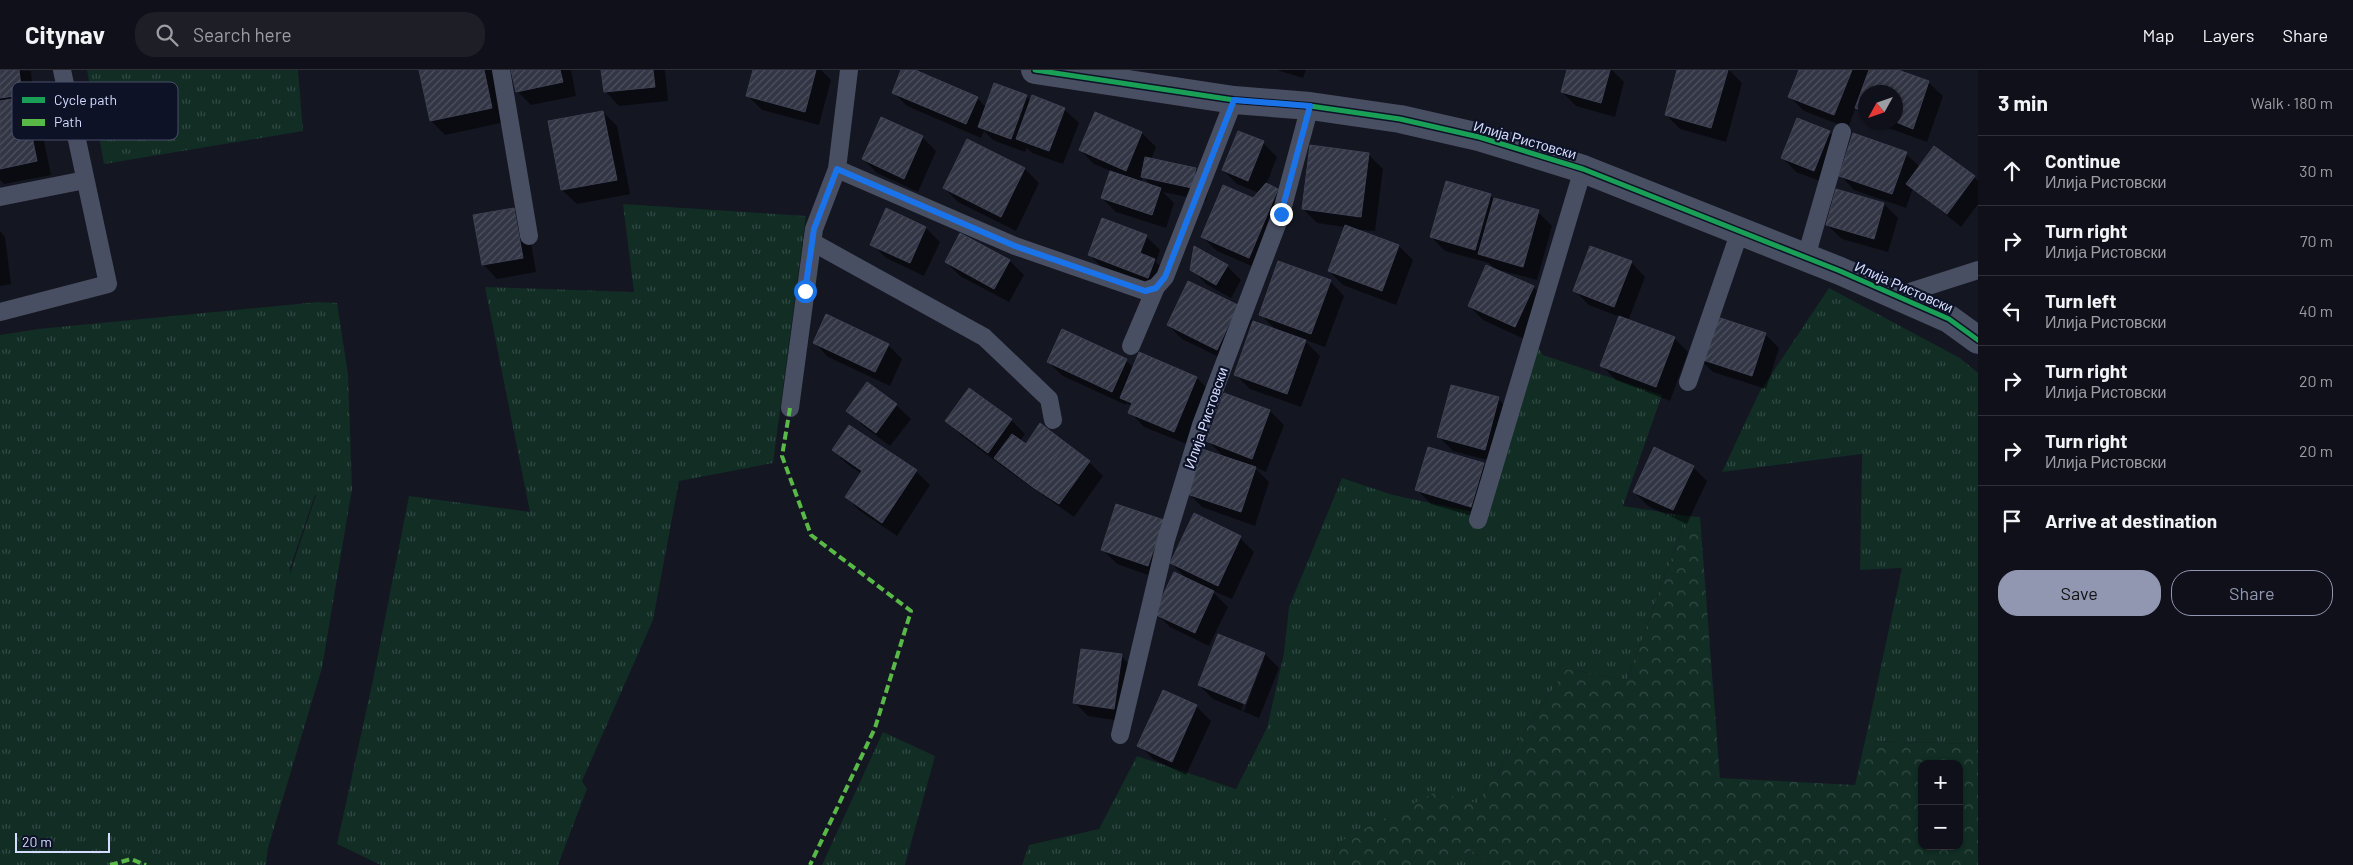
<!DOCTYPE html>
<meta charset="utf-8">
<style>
:root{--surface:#0f1019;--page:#1d1e26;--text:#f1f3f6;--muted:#9b9da2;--line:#2f3038;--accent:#9197b1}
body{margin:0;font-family:Barlow,sans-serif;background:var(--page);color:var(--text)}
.controls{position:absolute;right:15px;bottom:15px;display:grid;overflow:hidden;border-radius:10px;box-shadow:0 1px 4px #0004}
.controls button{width:45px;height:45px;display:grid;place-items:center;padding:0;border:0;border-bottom:1px solid var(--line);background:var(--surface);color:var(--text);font:25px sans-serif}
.compass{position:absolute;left:1858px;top:15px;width:45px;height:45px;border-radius:50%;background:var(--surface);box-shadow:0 1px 4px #0004;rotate:230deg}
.scale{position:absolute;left:15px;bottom:12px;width:95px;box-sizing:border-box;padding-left:5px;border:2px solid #d4ddff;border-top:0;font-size:14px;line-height:18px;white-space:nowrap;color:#d4ddff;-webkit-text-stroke:4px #0e1227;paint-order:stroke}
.stop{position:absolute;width:15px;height:15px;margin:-11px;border:4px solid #1a73e8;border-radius:50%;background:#fff}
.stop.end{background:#1a73e8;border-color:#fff;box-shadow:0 1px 5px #0008}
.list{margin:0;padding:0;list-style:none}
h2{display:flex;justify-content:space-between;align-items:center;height:65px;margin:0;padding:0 20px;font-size:21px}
h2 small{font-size:16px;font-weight:400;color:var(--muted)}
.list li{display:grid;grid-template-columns:32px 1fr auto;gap:15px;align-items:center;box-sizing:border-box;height:70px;padding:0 20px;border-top:1px solid var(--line)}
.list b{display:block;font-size:19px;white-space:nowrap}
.list p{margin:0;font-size:16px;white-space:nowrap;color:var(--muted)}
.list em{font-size:16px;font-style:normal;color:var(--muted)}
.actions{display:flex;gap:10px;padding:15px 20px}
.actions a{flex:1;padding:11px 0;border:1px solid var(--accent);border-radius:20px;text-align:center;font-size:18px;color:var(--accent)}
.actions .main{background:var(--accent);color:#111}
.icon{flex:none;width:28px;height:28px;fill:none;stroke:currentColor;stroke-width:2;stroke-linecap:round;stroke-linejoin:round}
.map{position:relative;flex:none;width:1978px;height:795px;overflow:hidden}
header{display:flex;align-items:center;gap:30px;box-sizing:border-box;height:70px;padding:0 25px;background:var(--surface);border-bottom:1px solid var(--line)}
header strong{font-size:24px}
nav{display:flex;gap:28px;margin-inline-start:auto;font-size:18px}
.search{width:350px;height:45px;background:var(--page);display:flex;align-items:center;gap:12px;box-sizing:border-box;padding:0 18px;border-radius:20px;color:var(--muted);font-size:19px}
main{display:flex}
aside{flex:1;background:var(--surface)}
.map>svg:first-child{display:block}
.grass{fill:url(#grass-tufts);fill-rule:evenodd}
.forest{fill:url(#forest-crowns);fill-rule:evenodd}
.shadow{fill:#0007;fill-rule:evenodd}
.building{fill:url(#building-hatch);stroke:#3f4155}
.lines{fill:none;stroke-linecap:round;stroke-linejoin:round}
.service{stroke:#484f62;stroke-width:18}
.minor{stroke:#484f62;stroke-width:28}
.quiet{stroke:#58b947;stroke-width:4;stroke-dasharray:8 4;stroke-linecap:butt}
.cycleway-casing{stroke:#0e1227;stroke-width:8}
.cycleway{stroke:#1a9f57;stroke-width:5}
.route{stroke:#1a73e8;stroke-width:6}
.labels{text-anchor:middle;stroke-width:4.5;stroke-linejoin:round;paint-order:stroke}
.street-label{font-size:14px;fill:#d4ddff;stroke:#0e1227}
.key{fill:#0e1227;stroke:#494f68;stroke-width:1}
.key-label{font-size:14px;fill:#d4ddff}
</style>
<header>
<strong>Citynav</strong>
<div class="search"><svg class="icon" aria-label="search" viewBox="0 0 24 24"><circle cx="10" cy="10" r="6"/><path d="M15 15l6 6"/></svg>Search here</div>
<nav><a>Map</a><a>Layers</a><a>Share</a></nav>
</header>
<main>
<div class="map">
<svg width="1978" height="795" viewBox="0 0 1978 795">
<defs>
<pattern id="grass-tufts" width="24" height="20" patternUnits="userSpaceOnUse" patternTransform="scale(1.25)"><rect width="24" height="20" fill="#112d24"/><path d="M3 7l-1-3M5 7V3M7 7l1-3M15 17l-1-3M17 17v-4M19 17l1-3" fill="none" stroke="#334b45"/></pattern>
<pattern id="forest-crowns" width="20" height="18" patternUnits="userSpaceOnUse" patternTransform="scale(1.25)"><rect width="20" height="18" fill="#112d24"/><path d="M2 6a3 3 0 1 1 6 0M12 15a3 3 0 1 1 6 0" fill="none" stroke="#334b45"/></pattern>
<pattern id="building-hatch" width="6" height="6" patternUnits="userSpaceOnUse" patternTransform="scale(1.25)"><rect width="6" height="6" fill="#323543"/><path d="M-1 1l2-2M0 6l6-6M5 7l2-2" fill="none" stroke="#4f525f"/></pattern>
</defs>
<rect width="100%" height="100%" fill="#141621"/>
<g class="grass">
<path d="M87 0H298L303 61 104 94Z"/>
<path d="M623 134 806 146 773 393 679 411 653 550 582 711 587 719 558 795H381L337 774 373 610 409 426 530 442 485 217 634 222Z"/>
<path d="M1829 218 1960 288 1978 303V674L1865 671 1902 498 1860 500 1862 384 1722 402 1759 323Z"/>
<path d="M318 232 337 233 348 304 352 419 322 598 268 778 266 795H0V265L38 259ZM315 425H316L290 503V498Z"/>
<path d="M1532 269 1543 285 1662 325 1623 436 1687 446 1627 610 1566 599 1477 733 1337 773 1332 795H1022L1029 775 1099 759 1137 686 1236 719 1267 658 1284 583 1289 537 1342 408 1393 425 1478 443Z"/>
<path d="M883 662 935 686 905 795H822Z"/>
<path d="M1471 780 1488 795H1445Z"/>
</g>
<path class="forest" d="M1687 446 1700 447 1720 708 1855 715 1865 671 1978 674V795H1488L1471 780 1445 795H1332L1337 773 1436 722 1477 733 1566 599 1627 610ZM1922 694H1959V776H1922Z"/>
<g class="shadow">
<path d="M0 0 31 1 34 39 38 42 51 105 4 114 0 110Z"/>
<path d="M420 0H494L505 52 445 65 431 51Z"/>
<path d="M513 0H571L576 26 531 35 517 21Z"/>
<path d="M603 0H665L668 31 619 36 605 21Z"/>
<path d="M755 0H821L831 10 819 55 762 40 748 26Z"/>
<path d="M903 0H912L977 28 986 37 1026 26 1031 31 1064 39 1079 53 1063 94 1032 83 1027 78 1025 82 993 70 984 61 981 68 907 36 893 22Z"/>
<path d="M1277 0H1306L1303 8Z"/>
<path d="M1568 0H1612L1624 12 1615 47 1576 36 1562 22Z"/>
<path d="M1679 0H1729L1742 13 1726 72 1680 59 1666 45Z"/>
<path d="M1800 0H1894L1928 12 1943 26 1927 72 1872 52H1896V22H1866V47L1856 37 1848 58 1804 41 1790 27Z"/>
<path d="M603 42 617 56 630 124 577 134 562 120 549 52Z"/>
<path d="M1095 43 1142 63 1156 77 1151 90 1196 99 1210 114 1206 131 1163 122 1174 133 1166 158 1116 142 1102 128 1111 101 1094 94 1080 80ZM1143 107 1153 117 1141 113Z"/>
<path d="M1829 62 1843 77 1828 114 1796 102 1782 87Z"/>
<path d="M922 67 936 81 918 122 877 103 863 89Z"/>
<path d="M967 70 1025 99 1039 113 1016 161 958 132 944 118Z"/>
<path d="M1263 73 1277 87 1266 115 1278 120 1292 134 1263 201 1217 181 1202 167 1259 123 1237 114 1223 100Z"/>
<path d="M1906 84 1920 97 1974 107 1978 111V134L1961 157 1913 118 1906 138 1854 120 1840 105Z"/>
<path d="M1369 85 1383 99 1375 161 1352 159 1399 176 1413 190 1396 235 1343 215 1329 201 1345 157 1317 153 1303 139Z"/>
<path d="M1837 120 1884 134 1898 148 1888 182 1842 169 1827 155Z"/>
<path d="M1490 125 1494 129 1538 142 1552 156 1537 210 1495 199 1489 193 1445 181 1431 167Z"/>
<path d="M513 140 528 154 536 202 497 209 483 194Z"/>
<path d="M926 158 940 172 924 206 886 188 872 174Z"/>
<path d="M0 161 5 167 11 214 0 216Z"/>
<path d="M1146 166 1160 180 1156 192 1168 204 1162 221 1104 199 1089 185Z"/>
<path d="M1010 191 1024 205 1009 232 960 206 946 192Z"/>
<path d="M1631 192 1645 207 1628 251 1674 268 1688 282 1670 331 1616 310 1602 296 1620 247 1589 235 1575 221Z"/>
<path d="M1227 196 1241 210 1231 228 1206 214 1192 199Z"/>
<path d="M1330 211 1344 226 1325 277 1303 269 1320 286 1301 337 1250 319 1236 305 1277 261 1260 244Z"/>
<path d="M1533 217 1547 231 1529 271 1483 250 1469 236Z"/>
<path d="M1237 236 1252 250 1231 293 1182 269 1168 255Z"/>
<path d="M1765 264 1779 278 1766 319 1713 302 1698 288Z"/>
<path d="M814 272 888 275 902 289 890 316 828 287Z"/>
<path d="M1126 291 1134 298 1197 308 1211 322 1189 375 1144 357 1130 342 1132 337 1127 333 1126 335 1063 306 1048 292Z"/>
<path d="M868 313 896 335 911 349 890 376 862 355 848 340Z"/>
<path d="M969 320 1011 350 1025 364 1020 371 1026 376 1040 355 1089 392 1103 406 1074 447 1010 402 961 365 947 351Z"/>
<path d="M1225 324 1270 341 1284 355 1266 402 1254 397 1269 412 1255 456 1202 437 1188 423 1225 388 1208 371Z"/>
<path d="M1498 329 1512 343 1499 393 1453 381 1439 367Z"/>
<path d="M849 356 916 401 930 415 897 466 860 441 846 427 862 404 847 394 833 380Z"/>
<path d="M1483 394 1498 409 1485 450 1431 434 1417 420Z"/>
<path d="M1693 397 1707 411 1687 454 1648 436 1634 422Z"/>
<path d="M1163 451 1177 465 1162 510 1117 494 1103 480Z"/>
<path d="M1240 468 1254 482 1232 529 1211 520 1228 537 1209 576 1170 557 1156 543 1188 510 1171 493Z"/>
<path d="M1219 565 1265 584 1279 598 1259 648 1213 629 1199 615ZM1262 589H1264L1244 641 1241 640Z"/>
<path d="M1121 586 1135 600 1128 652 1088 646 1074 632Z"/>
<path d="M1163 621 1197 637 1211 651 1186 705 1153 689 1139 675Z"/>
</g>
<g class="building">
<path d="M0 0H19L22 25 0 28Z"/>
<path d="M419 0H484L492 38 430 51Z"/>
<path d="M511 0H560L563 12 516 22Z"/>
<path d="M601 0H653L655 17 604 22Z"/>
<path d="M753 0H816L805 42 746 26Z"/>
<path d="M901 0H915L978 27 966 54 892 23Z"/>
<path d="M1567 0H1610L1601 33 1561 22Z"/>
<path d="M1677 0H1728L1711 58 1665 45Z"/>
<path d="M1799 0H1852L1834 45 1788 27Z"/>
<path d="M1869 0H1898L1929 11 1913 59 1896 52V22H1866V42L1855 38Z"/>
<path d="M994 13 1027 25 1011 69 978 57Z"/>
<path d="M1032 25 1065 38 1049 81 1016 69Z"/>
<path d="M24 27 37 91 0 99V31Z"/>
<path d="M603 41 617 110 561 120 548 51Z"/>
<path d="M1095 42 1142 62 1126 101 1079 80Z"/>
<path d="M881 47 923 66 904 109 862 89Z"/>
<path d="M1797 48 1830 61 1814 101 1781 88Z"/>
<path d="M1238 61 1264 71 1248 111 1222 100Z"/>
<path d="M1853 63 1907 82 1892 124 1839 106Z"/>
<path d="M967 69 1025 98 1001 147 943 118Z"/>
<path d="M1310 75 1369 83 1361 147 1302 139Z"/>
<path d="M1934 76 1975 106 1947 144 1906 114Z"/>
<path d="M1145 87 1196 98 1192 118 1141 107Z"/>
<path d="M1110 101 1161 118 1152 145 1101 128Z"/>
<path d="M1446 111 1491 124 1475 180 1430 167Z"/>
<path d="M1266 113 1278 119 1249 188 1201 167 1223 115 1253 128Z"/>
<path d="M1836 119 1884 133 1874 169 1826 155Z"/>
<path d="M1494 128 1539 140 1523 197 1478 184Z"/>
<path d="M514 138 523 188 482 195 473 145Z"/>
<path d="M886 138 926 157 910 193 870 175Z"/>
<path d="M1102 148 1147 165 1140 183 1155 189 1148 208 1088 185Z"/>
<path d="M1345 155 1399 175 1382 221 1328 201Z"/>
<path d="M960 163 1010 190 994 219 945 192Z"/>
<path d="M1194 176 1228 195 1216 215 1190 200Z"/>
<path d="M1590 176 1632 191 1614 237 1573 221Z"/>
<path d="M1278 191 1331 210 1311 264 1259 245Z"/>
<path d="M1486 195 1534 216 1515 257 1468 236Z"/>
<path d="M1188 211 1238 235 1217 280 1167 255Z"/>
<path d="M826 244 889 274 875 302 813 273Z"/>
<path d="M1711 245 1766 263 1752 306 1697 288Z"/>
<path d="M1619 246 1675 267 1656 317 1600 296Z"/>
<path d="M1253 251 1306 270 1287 324 1234 305Z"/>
<path d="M1062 259 1127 289 1112 322 1047 292Z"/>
<path d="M1139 282 1197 307 1174 362 1128 343 1132 333 1120 328Z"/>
<path d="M867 312 897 334 876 363 846 341Z"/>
<path d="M1451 315 1499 327 1485 380 1437 367Z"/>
<path d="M969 318 1012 349 988 383 945 351Z"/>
<path d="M1224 323 1270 340 1252 389 1206 371Z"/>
<path d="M1040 353 1066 373 1034 418 994 388 1012 364 1026 374Z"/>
<path d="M849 355 917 400 882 453 845 427 862 401 832 380Z"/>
<path d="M1066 373 1090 391 1059 434 1034 418Z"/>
<path d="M1428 377 1484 393 1471 437 1415 420Z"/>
<path d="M1654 377 1694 396 1673 440 1633 422Z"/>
<path d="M1202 379 1256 397 1241 442 1187 424Z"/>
<path d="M1116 434 1164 450 1148 496 1101 480Z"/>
<path d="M1194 443 1241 466 1218 516 1170 493Z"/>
<path d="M1174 502 1214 521 1195 563 1154 544Z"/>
<path d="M1218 564 1265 583 1245 634 1198 615Z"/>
<path d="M1081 579 1122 584 1114 639 1073 633Z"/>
<path d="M1163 620 1197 635 1172 692 1137 676Z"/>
</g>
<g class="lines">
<g class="service">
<path d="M501 0 529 166"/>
<path d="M837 99 1015 176 1145 221 1156 217 1165 207 1234 30"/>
<path d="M0 127 85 110"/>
<path d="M812 172 984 267 1049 329 1053 350"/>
<path d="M1806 187 1842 62"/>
<path d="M1897 226 1978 200"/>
<path d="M0 242 108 214 62 0"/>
<path d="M1131 276 1156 217"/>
<path d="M1688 312 1740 161"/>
<path d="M790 338 814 159 837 99 849 0"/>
<path d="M1478 450 1583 99"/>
<path d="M1120 665 1166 470 1201 355 1281 144 1310 36"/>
</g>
<path class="minor" d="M1035 0 1234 30 1310 36 1400 49 1479 67 1583 99 1840 201 1949 249 1978 270"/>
<g class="quiet">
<path d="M790 338 782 386 811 465 911 541 875 658 810 795"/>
<path d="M110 795 131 789 146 795"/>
</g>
<defs>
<path id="cycleway" d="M1035 0 1234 30 1310 36 1400 49 1479 67 1583 99 1840 201 1949 249 1978 270"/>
</defs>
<use href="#cycleway" class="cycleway-casing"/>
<use href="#cycleway" class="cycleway"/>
</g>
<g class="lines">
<path class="route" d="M805 221 814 159 837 99 1015 176 1145 221 1156 218 1165 207 1234 30 1310 36 1281 144"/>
</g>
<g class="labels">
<g class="street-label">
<text transform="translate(1525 70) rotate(16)" y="5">Илија Ристовски</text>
<text transform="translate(1904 217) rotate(24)" y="5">Илија Ристовски</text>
<text transform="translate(1206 348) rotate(-71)" y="5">Илија Ристовски</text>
</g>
</g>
<rect x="12" y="12" width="166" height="58" rx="8" class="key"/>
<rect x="22" y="27" width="23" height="6" fill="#1a9f57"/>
<rect x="22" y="49" width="23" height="7" fill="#58b947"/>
<g class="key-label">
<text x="54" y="35">Cycle path</text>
<text x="54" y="57">Path</text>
</g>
</svg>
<div class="controls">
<button>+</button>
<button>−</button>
</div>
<svg class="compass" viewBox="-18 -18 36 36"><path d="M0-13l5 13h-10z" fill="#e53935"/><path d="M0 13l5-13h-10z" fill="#9b9da2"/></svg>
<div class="scale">20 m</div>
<div class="stop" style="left:805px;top:221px"></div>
<div class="stop end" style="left:1281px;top:144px"></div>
</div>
<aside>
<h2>3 min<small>Walk · 180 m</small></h2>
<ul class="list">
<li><svg class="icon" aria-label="ahead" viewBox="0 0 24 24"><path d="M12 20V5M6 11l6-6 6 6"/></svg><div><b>Continue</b><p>Илија Ристовски</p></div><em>30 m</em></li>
<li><svg class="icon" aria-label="right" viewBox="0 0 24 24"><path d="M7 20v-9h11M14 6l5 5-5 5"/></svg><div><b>Turn right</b><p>Илија Ристовски</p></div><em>70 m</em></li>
<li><svg class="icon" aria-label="left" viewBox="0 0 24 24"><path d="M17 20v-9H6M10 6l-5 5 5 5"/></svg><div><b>Turn left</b><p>Илија Ристовски</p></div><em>40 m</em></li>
<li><svg class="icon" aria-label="right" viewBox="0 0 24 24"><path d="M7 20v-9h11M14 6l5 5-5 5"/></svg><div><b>Turn right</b><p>Илија Ристовски</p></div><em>20 m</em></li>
<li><svg class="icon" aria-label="right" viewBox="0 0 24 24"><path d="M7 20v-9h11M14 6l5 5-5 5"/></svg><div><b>Turn right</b><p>Илија Ристовски</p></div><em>20 m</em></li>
<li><svg class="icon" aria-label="arrive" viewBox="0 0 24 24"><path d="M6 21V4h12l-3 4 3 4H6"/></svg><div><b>Arrive at destination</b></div></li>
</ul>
<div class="actions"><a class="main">Save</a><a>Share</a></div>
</aside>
</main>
